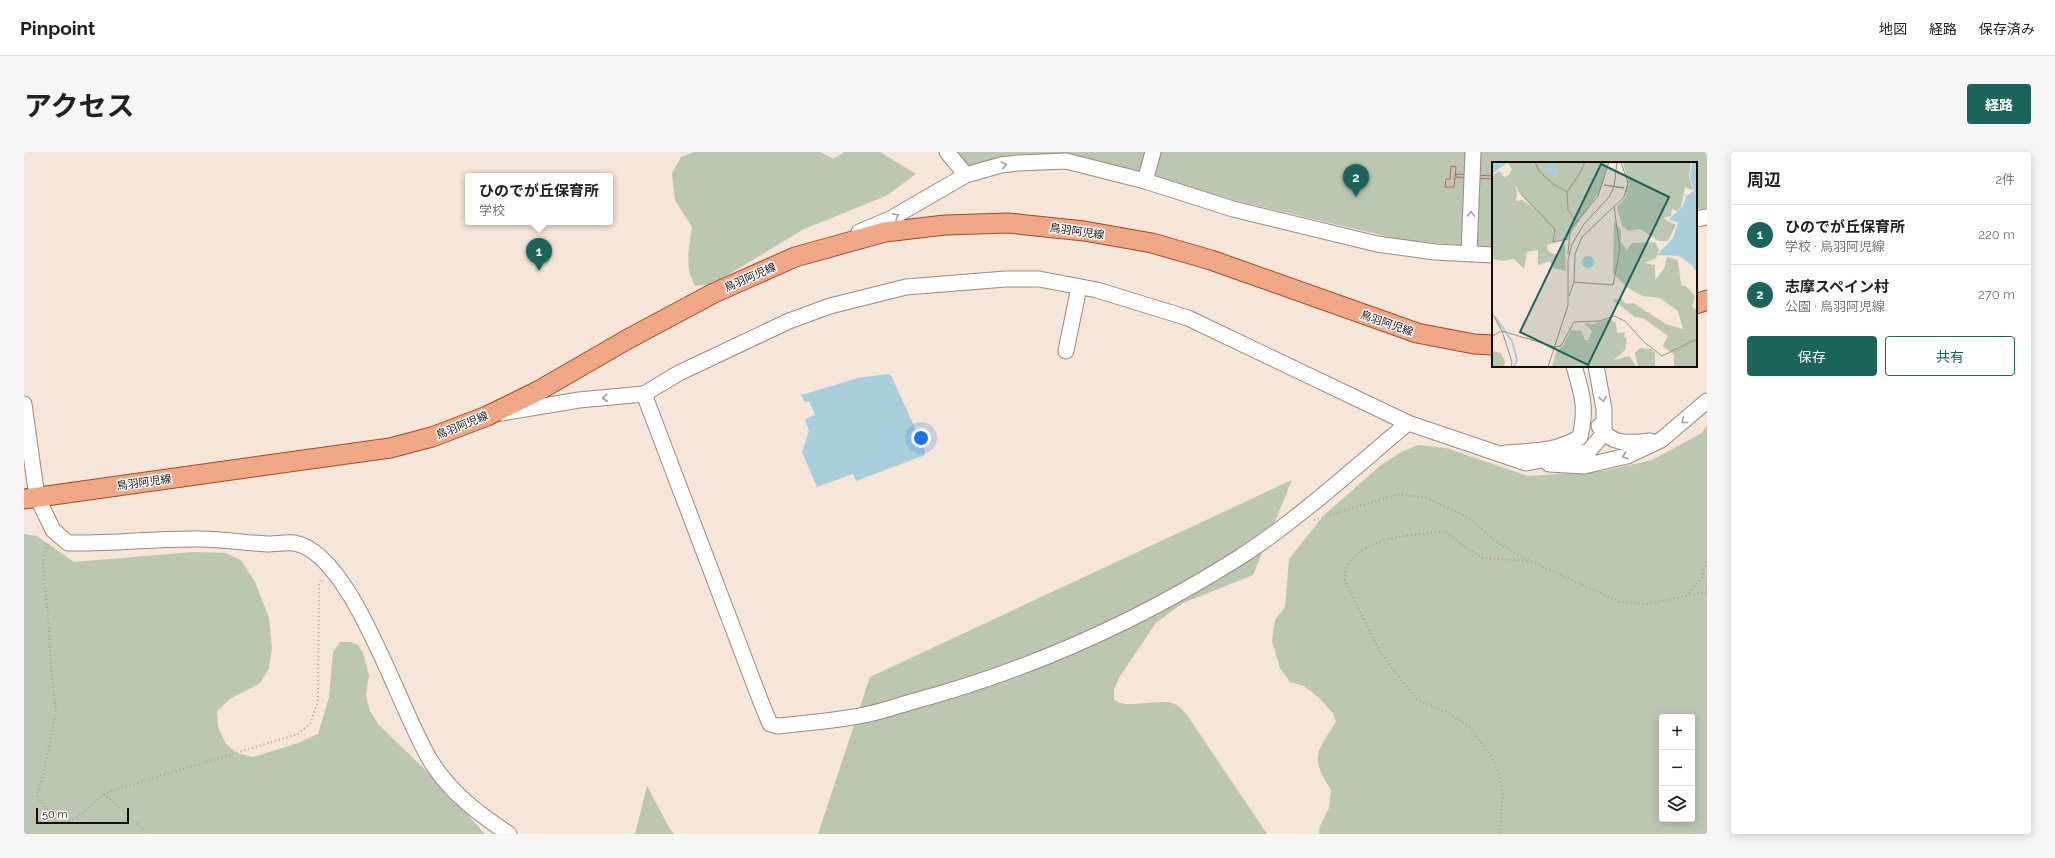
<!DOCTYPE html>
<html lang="ja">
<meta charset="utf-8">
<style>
:root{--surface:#fff;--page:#f6f6f6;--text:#222;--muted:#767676;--line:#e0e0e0;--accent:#1b645a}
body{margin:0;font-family:Raleway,"Noto Sans JP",sans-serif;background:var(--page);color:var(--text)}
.controls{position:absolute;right:12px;bottom:12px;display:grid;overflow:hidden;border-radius:4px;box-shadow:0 2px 10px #0003}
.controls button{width:36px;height:36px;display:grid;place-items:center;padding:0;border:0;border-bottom:1px solid var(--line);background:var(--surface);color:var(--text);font:20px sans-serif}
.scale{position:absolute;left:12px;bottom:10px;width:93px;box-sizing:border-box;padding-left:4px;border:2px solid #140e0a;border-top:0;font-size:11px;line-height:14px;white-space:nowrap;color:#140e0a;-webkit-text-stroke:3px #fff;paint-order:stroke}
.you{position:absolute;left:897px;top:286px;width:14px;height:14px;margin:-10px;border:3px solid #fff;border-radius:50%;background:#1a73e8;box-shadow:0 0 0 6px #1a73e833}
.badge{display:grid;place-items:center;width:26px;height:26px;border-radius:50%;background:var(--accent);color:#fff;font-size:13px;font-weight:700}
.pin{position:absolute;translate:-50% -33px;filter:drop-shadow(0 1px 2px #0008)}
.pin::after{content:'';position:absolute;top:21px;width:14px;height:12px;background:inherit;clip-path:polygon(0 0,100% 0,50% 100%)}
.popup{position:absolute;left:441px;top:21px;width:148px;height:52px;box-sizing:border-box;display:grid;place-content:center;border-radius:4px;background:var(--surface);filter:drop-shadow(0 1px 3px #0005);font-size:13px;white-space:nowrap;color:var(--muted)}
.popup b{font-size:15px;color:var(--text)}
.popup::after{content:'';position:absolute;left:50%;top:100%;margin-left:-8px;border:8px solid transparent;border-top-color:var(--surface)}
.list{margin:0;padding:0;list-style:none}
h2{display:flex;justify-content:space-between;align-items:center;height:52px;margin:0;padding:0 16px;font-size:17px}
h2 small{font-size:13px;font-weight:400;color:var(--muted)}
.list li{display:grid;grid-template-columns:26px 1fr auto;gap:12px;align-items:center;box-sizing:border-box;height:60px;padding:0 16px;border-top:1px solid var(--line)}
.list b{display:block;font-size:15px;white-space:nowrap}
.list p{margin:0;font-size:13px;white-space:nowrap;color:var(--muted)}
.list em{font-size:13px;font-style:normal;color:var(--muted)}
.actions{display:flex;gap:8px;padding:12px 16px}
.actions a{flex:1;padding:9px 0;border:1px solid var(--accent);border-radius:4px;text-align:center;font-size:14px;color:var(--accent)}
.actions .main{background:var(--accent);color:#fff}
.icon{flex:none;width:22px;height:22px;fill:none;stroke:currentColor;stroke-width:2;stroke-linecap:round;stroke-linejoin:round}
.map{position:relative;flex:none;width:1683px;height:682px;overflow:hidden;border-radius:4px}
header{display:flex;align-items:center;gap:24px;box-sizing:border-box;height:56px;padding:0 20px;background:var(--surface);border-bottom:1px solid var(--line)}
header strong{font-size:19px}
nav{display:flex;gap:22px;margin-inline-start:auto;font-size:14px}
.intro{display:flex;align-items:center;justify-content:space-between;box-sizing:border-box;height:96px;padding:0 24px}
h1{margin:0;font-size:28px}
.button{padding:10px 18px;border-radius:4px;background:var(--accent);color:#fff;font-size:14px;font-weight:700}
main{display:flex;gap:24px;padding:0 24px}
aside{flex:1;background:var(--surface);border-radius:4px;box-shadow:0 2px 10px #0003}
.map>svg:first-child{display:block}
.green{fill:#bbc7b1;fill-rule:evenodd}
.water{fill:#aacfdc}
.building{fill:#dabda8;stroke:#897a6f}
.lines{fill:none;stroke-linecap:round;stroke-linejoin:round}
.minor-casing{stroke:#9a8a7f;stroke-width:17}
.major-casing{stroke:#9c4c25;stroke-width:21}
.path{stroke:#b0a299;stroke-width:2;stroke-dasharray:1 3;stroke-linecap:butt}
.minor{stroke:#fff;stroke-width:15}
.major{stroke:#efa785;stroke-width:19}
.oneway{stroke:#a19f9d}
.labels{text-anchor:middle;stroke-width:3;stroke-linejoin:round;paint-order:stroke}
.street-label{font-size:11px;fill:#140e0a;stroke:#fff}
.inset-river{fill:none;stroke:#aacfdc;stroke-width:2}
.inset-road{fill:none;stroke:#9c8f86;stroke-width:1}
.view{fill:#1b645a;fill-opacity:0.15;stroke:#1b645a;stroke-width:2}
.inset-edge{fill:none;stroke:#140e0a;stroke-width:2}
</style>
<header>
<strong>Pinpoint</strong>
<nav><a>地図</a><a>経路</a><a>保存済み</a></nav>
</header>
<div class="intro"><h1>アクセス</h1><a class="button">経路</a></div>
<main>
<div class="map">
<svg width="1683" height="682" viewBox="0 0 1683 682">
<rect width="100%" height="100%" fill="#f6e5d9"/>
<g class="green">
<path d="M670 0H797L809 7 820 0H856L892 22 862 44 780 77 689 132 671 134C660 113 665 97 668 75L651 48 648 21 657 5Z"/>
<path d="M914 0H1683V58L1672 61V11H1469V96L1378 88 1138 31 1040 2 942 19 926 12Z"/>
<path d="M1683 273V682H1295L1296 674 1305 656 1307 638C1285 604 1293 600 1312 570L1309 561 1294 545 1280 534 1266 530 1256 516 1248 489 1251 468 1261 455 1265 407 1300 363 1357 313 1377 300 1394 293 1422 296 1504 324 1579 319 1628 308 1678 281ZM1638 565H1668V667H1638Z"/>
<path d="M1268 328 1229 423 1159 451 1132 471 1096 524 1090 538V548C1106 559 1139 543 1154 554 1157 556 1160 560 1163 563L1243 682H794L846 525Z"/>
<path d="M0 382 13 384 50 410 170 400 201 401 217 408 231 430 245 466 248 496 245 516 236 531 206 547 193 559 194 575 202 592 213 601 229 605 274 591 294 582 305 545 309 500 316 490H326L334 493 339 501 345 523 342 544 346 559 354 572 415 631 461 682H0Z"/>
<path d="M623 634 646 677 650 682H611Z"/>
</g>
<path class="water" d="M862 222 867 223 900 296 901 303 832 329 829 322 793 335 778 300 785 279 781 267 791 263 785 249 781 250 777 243 834 226Z"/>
<g class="building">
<path d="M1427 14 1432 15 1430 35H1421L1422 27H1426Z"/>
<path d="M1432 22 1469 24V27L1432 25Z"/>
</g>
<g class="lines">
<defs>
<g id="minor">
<path d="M923 0 942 23"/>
<path d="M1121 29 1129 0"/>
<path d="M1672 67 1683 65"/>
<path d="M835 80 866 67 942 23 977 13 994 11 1042 9 1121 29 1209 57 1353 92 1411 100 1469 103"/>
<path d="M1445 101 1449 1"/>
<path d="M1042 199 1055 135"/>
<path d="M620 242 737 550 746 572 754 574C781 571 808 569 835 564 853 561 870 555 887 550 1003 519 1115 469 1216 405 1275 367 1330 316 1384 271"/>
<path d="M0 252 13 345 29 378 44 391C89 392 133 386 177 387 199 387 221 391 243 392 252 392 262 390 270 391 329 400 377 564 408 611 428 642 455 662 485 682"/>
<path d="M478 261 555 248 620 242 655 221 765 169 806 154 882 135 982 127H1015L1073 138 1164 166 1384 271 1502 311 1565 299 1580 281V257L1572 214"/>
<path d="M1575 274C1588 294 1605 291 1626 289"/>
<path d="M1481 301C1509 299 1532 300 1556 285 1563 255 1558 242 1550 214"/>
<path d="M1525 312 1560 314 1603 304 1637 288 1683 249"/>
</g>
<g id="major">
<path d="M1672 152 1683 148"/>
<path d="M0 347 366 296 408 285 463 264 514 239 604 187 690 141 771 105 861 80 921 73 984 71 1060 79 1128 91 1187 108 1393 181 1450 192 1469 193"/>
</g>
</defs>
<use href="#minor" class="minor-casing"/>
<use href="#major" class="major-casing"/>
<g class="path">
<path d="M1290 368 1375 342 1402 346 1445 366 1474 391 1506 409 1596 450 1624 452 1683 440"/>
<path d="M24 392 20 401 19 416 24 463 27 515 32 561 18 627 13 642 16 649 35 670 42 671 57 663 80 642 90 638 274 582 286 572 294 549 295 433 297 427"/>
<path d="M1662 444 1678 426 1683 407"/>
<path d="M80 642 124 682"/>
<path d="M1476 682 1479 640 1475 622 1467 604 1445 574 1424 561 1393 547 1386 539 1356 500 1321 429C1319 385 1389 383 1421 379L1445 398 1459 406 1506 409"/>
</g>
<use href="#minor" class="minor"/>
<use href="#major" class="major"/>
</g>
<defs><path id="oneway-chevron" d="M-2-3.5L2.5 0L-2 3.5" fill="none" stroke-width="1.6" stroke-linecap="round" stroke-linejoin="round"/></defs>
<g class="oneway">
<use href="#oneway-chevron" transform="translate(980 13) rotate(-11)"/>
<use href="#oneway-chevron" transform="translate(1447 62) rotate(-88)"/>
<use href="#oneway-chevron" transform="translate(872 64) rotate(-30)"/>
<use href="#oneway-chevron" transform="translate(581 246) rotate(174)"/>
<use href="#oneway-chevron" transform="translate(1579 247) rotate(79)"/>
<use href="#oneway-chevron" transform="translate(1660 269) rotate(141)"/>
<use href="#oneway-chevron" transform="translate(1601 304) rotate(162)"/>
</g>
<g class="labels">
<g class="street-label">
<text transform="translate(1053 79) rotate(8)" y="4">鳥羽阿児線</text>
<text transform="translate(726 125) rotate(-24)" y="4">鳥羽阿児線</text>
<text transform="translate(1363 171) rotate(19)" y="4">鳥羽阿児線</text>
<text transform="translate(438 273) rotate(-22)" y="4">鳥羽阿児線</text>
<text transform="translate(120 330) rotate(-8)" y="4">鳥羽阿児線</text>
</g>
</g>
<g transform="translate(1468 10)">
<rect width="205" height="205" fill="#f6e5d9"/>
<path d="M15 0H116L109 27 75 77 55 83 56 89 62 92H66L67 86 73 82 74 109 61 106 58 99 46 103V88L35 90 32 107 22 97 10 99 0 97V14L7 9 12 15 17 13 20 7ZM23 23 26 27 25 28 52 58 39 44 30 38 24 39 25 31ZM131 0H199L197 14 201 28 193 25 189 45 185 49 180 47 179 54 171 56 184 63 176 79H167L148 67 137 69 130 64 125 45 133 36 137 23ZM122 59 129 68V80L135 88 140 81 163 80 167 88 164 96 152 101 163 103V118L172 107 175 95 186 98 189 123 195 125 203 134 200 145 205 148V205H182V193L171 184 176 174 151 156 143 155 121 138 130 137 134 142 141 141 174 162 191 167 186 149 168 136 150 134 136 126 121 111ZM118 157 124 161 125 171 133 170 132 175 135 177 133 188 122 198 137 194 145 205H60L64 190 71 184 79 168 89 169 93 178H96L100 169 92 161 102 162ZM148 186 159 187 163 191V205H146L143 191ZM0 189 9 191 13 200 12 205H0Z" fill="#bbc7b1" fill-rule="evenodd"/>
<path d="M0 0H15V1L0 12ZM61 0 66 11 64 15 49 6 54 7 59 5 58 1ZM200 0H205V106L203 109 200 103 187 94 165 93 181 76 186 61 177 57 191 44 194 35 191 31 195 34 202 28 198 15ZM90 100a6 6 0 1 1 12 0a6 6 0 1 1-12 0Z" fill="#aacfdc"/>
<path class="inset-river" d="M3 155 20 179 25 198 22 205"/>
<path class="inset-road" d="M43 0 47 9 61 22 75 30 76 48 85 60M129 0 136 21 134 30M112 23 132 26M112 23 132 26M75 30 88 11 93 0M29 32 63 67 61 80 76 77M76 92 78 68 106 34 117 0M82 120 121 123 128 87 122 45M77 134 82 120 83 92 90 75 132 35 136 21M0 151 10 169 63 185 69 184 82 160 108 159 122 154 133 159 152 180 170 194 205 177M0 174 10 169 20 200 19 205M56 205 76 143V98L80 82 92 62 117 35 122 25 125 0"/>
<path class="view" d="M109 2 177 35 96 203 28 170Z"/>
<rect width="205" height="205" class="inset-edge"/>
</g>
</svg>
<div class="controls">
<button>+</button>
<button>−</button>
<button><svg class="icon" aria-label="layers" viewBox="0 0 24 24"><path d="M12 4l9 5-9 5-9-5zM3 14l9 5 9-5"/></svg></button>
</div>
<div class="scale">50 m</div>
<div class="you"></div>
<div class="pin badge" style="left:515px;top:119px">1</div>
<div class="popup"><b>ひのでが丘保育所</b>学校</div>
<div class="pin badge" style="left:1332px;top:45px">2</div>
</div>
<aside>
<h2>周辺<small>2件</small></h2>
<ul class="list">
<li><span class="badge">1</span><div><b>ひのでが丘保育所</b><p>学校 · 鳥羽阿児線</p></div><em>220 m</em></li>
<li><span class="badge">2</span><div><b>志摩スペイン村</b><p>公園 · 鳥羽阿児線</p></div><em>270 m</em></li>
</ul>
<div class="actions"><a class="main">保存</a><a>共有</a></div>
</aside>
</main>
